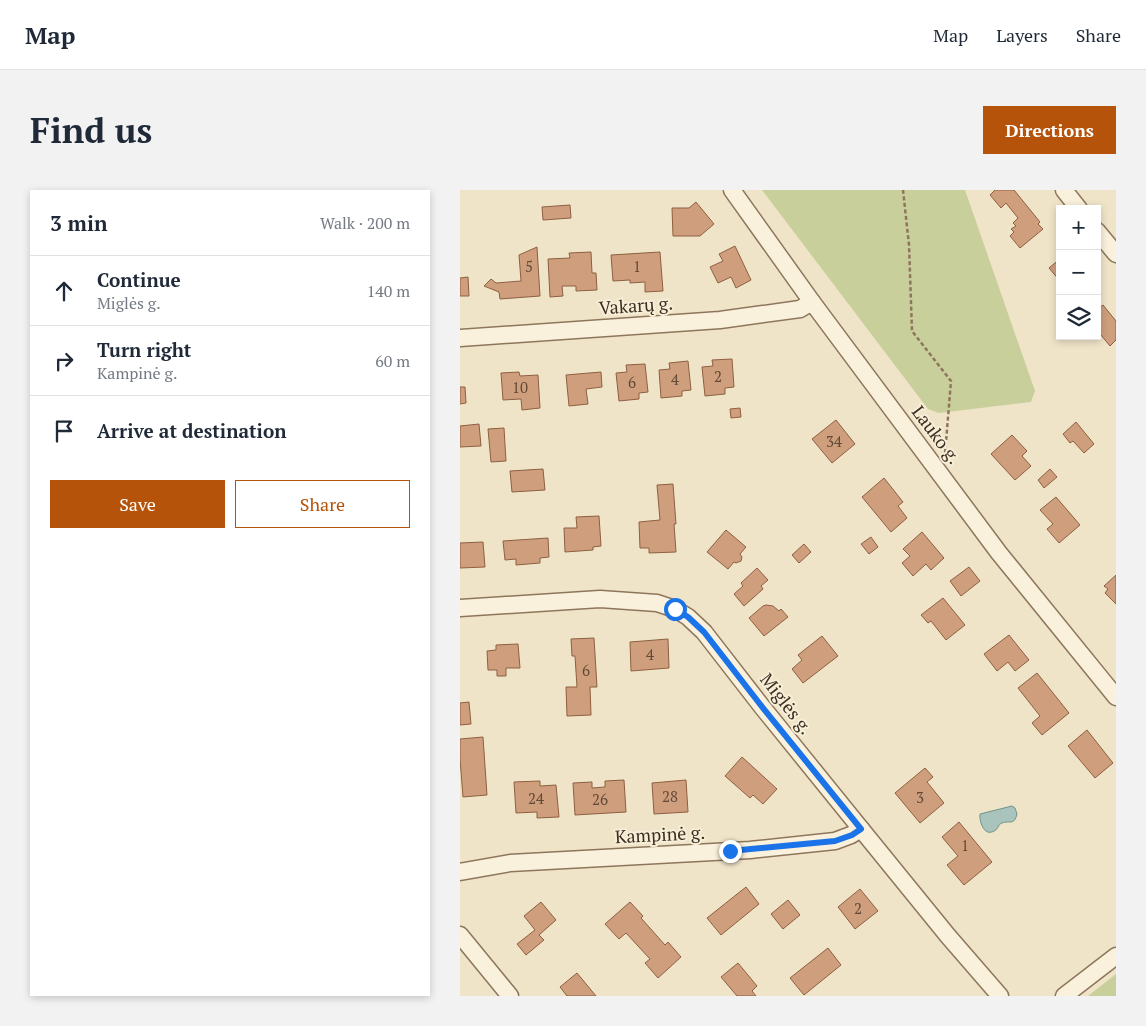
<!DOCTYPE html>
<meta charset="utf-8">
<style>
:root{--surface:#fff;--page:#f2f2f3;--text:#1f2937;--muted:#747a83;--line:#e0e1e3;--accent:#b45309}
body{margin:0;font-family:"PT Serif",serif;background:var(--page);color:var(--text)}
.controls{position:absolute;right:15px;top:15px;display:grid;overflow:hidden;border-radius:0px;box-shadow:0 2px 8px #0003}
.controls button{width:45px;height:45px;display:grid;place-items:center;padding:0;border:0;border-bottom:1px solid var(--line);background:var(--surface);color:var(--text);font:25px sans-serif}
.stop{position:absolute;width:15px;height:15px;margin:-11px;border:4px solid #1a73e8;border-radius:50%;background:#fff}
.stop.end{background:#1a73e8;border-color:#fff;box-shadow:0 1px 5px #0008}
.list{margin:0;padding:0;list-style:none}
h2{display:flex;justify-content:space-between;align-items:center;height:65px;margin:0;padding:0 20px;font-size:21px}
h2 small{font-size:16px;font-weight:400;color:var(--muted)}
.list li{display:grid;grid-template-columns:32px 1fr auto;gap:15px;align-items:center;box-sizing:border-box;height:70px;padding:0 20px;border-top:1px solid var(--line)}
.list b{display:block;font-size:19px;white-space:nowrap}
.list p{margin:0;font-size:16px;white-space:nowrap;color:var(--muted)}
.list em{font-size:16px;font-style:normal;color:var(--muted)}
.actions{display:flex;gap:10px;padding:15px 20px}
.actions a{flex:1;padding:11px 0;border:1px solid var(--accent);border-radius:0px;text-align:center;font-size:18px;color:var(--accent)}
.actions .main{background:var(--accent);color:#fff}
.icon{flex:none;width:28px;height:28px;fill:none;stroke:currentColor;stroke-width:2;stroke-linecap:round;stroke-linejoin:round}
.map{position:relative;flex:none;width:656px;height:806px;overflow:hidden;border-radius:0px}
header{display:flex;align-items:center;gap:30px;box-sizing:border-box;height:70px;padding:0 25px;background:var(--surface);border-bottom:1px solid var(--line)}
header strong{font-size:24px}
nav{display:flex;gap:28px;margin-inline-start:auto;font-size:18px}
.intro{display:flex;align-items:center;justify-content:space-between;box-sizing:border-box;height:120px;padding:0 30px}
h1{margin:0;font-size:35px}
.button{padding:12px 22px;border-radius:0px;background:var(--accent);color:#fff;font-size:18px;font-weight:700}
main{display:flex;gap:30px;padding:0 30px}
aside{flex:1;background:var(--surface);border-radius:0px;box-shadow:0 2px 8px #0003}
.map>svg:first-child{display:block}
.green{fill:#c9cf9b}
.water{fill:#a9c4bc;stroke:#6f938a}
.building{fill:#cf9f7d;stroke:#8d5f41}
.lines{fill:none;stroke-linecap:round;stroke-linejoin:round}
.minor-casing{stroke:#8d765c;stroke-width:19}
.path{stroke:#8d765c;stroke-width:2.5;stroke-dasharray:4 2.5;stroke-linecap:butt}
.minor{stroke:#faf1dc;stroke-width:16}
.route{stroke:#1a73e8;stroke-width:6}
.labels{text-anchor:middle;stroke-width:4;stroke-linejoin:round;paint-order:stroke}
.number-label{font-size:15px;fill:#624a37}
.street-label{font-size:18px;fill:#3d2e20;stroke:#f7eed8}
</style>
<header>
<strong>Map</strong>
<nav><a>Map</a><a>Layers</a><a>Share</a></nav>
</header>
<div class="intro"><h1>Find us</h1><a class="button">Directions</a></div>
<main>
<aside>
<h2>3 min<small>Walk · 200 m</small></h2>
<ul class="list">
<li><svg class="icon" aria-label="ahead" viewBox="0 0 24 24"><path d="M12 20V5M6 11l6-6 6 6"/></svg><div><b>Continue</b><p>Miglės g.</p></div><em>140 m</em></li>
<li><svg class="icon" aria-label="right" viewBox="0 0 24 24"><path d="M7 20v-9h11M14 6l5 5-5 5"/></svg><div><b>Turn right</b><p>Kampinė g.</p></div><em>60 m</em></li>
<li><svg class="icon" aria-label="arrive" viewBox="0 0 24 24"><path d="M6 21V4h12l-3 4 3 4H6"/></svg><div><b>Arrive at destination</b></div></li>
</ul>
<div class="actions"><a class="main">Save</a><a>Share</a></div>
</aside>
<div class="map">
<svg width="656" height="806" viewBox="0 0 656 806">
<rect width="100%" height="100%" fill="#f0e4c8"/>
<g class="green">
<path d="M302 0H505L575 201 571 212 479 223 468 219Z"/>
<path d="M656 784V806H628Z"/>
</g>
<path class="water" d="M552 616 555 618 557 624C554 636 550 630 542 633 537 635 539 639 534 641 524 647 519 631 520 624Z"/>
<g class="building">
<path d="M535 0H554L580 32 578 34 583 39 560 58 550 46 554 42 551 39 556 36 553 33 558 28 546 13 541 18 530 5Z"/>
<path d="M236 12 254 34 240 46H213L212 18H229Z"/>
<path d="M110 15 111 28 83 30 82 17Z"/>
<path d="M275 56 291 90 276 98 271 87 258 93 250 77 263 71 259 64Z"/>
<path d="M77 57 80 106 40 109 39 102 24 96 31 89 36 93 61 91 59 65Z"/>
<path d="M131 62 132 83H136L137 100 116 101V96H102L103 106 90 107 88 69 110 68 109 63Z"/>
<path d="M200 62 203 101 185 102V92L170 93V90L153 91 151 65Z"/>
<path d="M600 69V91L589 78Z"/>
<path d="M8 87 9 106H0V88Z"/>
<path d="M643 115 656 131V150L650 156 641 145 636 149 634 146H637V120Z"/>
<path d="M272 169 274 197 265 198V204L245 206 242 177 253 176 252 170Z"/>
<path d="M228 171 231 200 222 201V206L201 208 199 180 210 179 209 173Z"/>
<path d="M185 174 188 202 179 203V209L159 211 156 183 167 182 166 175Z"/>
<path d="M59 182 60 186 78 185 80 218 62 220 61 209 43 210 41 183Z"/>
<path d="M141 182 142 197 126 199 128 214 109 216 106 185Z"/>
<path d="M0 197H5L6 213 0 214Z"/>
<path d="M280 218 281 227 271 228 270 219Z"/>
<path d="M376 230 395 254 372 273 352 249Z"/>
<path d="M616 232 634 254 624 263 613 251 610 253 603 244Z"/>
<path d="M19 234 21 256 0 257V236Z"/>
<path d="M44 238 46 271 31 272 28 239Z"/>
<path d="M552 245 567 261 562 266 571 276 555 290 531 264Z"/>
<path d="M83 279 85 300 52 302 50 281Z"/>
<path d="M590 279 597 287 584 298 578 290Z"/>
<path d="M424 288 443 312 438 316 447 328 431 342 402 307Z"/>
<path d="M213 294 216 334H214L216 362 189 363V358H180L179 332 200 330 197 295Z"/>
<path d="M596 307 620 335 599 353 587 339 593 334 580 320Z"/>
<path d="M139 326 141 356 133 357V360L105 362 104 338H117L116 327Z"/>
<path d="M266 340 286 357 280 364 282 367 281 371 276 373 274 372 268 379 247 362Z"/>
<path d="M462 342 484 368 471 380 466 374 453 386 442 373 450 366 443 359Z"/>
<path d="M411 347 418 357 409 364 401 354Z"/>
<path d="M88 348 89 367 80 368V373L56 375V369L45 370 43 351Z"/>
<path d="M23 352 25 377 0 378V353Z"/>
<path d="M344 354 351 362 339 373 332 365Z"/>
<path d="M509 377 520 391 501 406 490 391Z"/>
<path d="M297 378 308 390 301 396 303 399 284 416 274 404 283 396 281 393Z"/>
<path d="M656 385V414L645 403 648 399 644 396Z"/>
<path d="M483 408 505 435 486 450 471 431 468 433 461 425Z"/>
<path d="M306 415 313 416 319 421 321 419 328 427 304 446 289 428 303 416Z"/>
<path d="M549 445 569 470 555 481 548 472 537 481 524 464Z"/>
<path d="M362 446 378 466 343 493 332 479 342 470 338 465Z"/>
<path d="M134 448 137 497H130L131 525 107 526 106 497H117L115 466H112L111 449Z"/>
<path d="M208 449 209 478 171 481 170 452Z"/>
<path d="M58 454 60 478H46V486H37V480H28L27 461 36 460V455Z"/>
<path d="M577 483 609 523 582 545 572 533 580 526 558 498Z"/>
<path d="M9 512 11 534 0 535V513Z"/>
<path d="M627 540 653 573 635 588 608 556Z"/>
<path d="M23 547 27 605 3 607 0 569V549Z"/>
<path d="M282 567 317 599 303 614 293 605 290 608 265 586Z"/>
<path d="M465 578 473 587 467 592 484 613 460 633 435 603Z"/>
<path d="M164 590 166 622 115 625 113 593 132 592V598L145 597V591Z"/>
<path d="M226 590 228 622 194 624 192 593Z"/>
<path d="M80 591V596L96 595 99 627 77 628V622L56 623 54 592Z"/>
<path d="M499 632 532 672 504 695 487 675 498 666 482 647Z"/>
<path d="M286 697 299 714 261 745 247 728Z"/>
<path d="M400 699 418 721 395 739 378 717Z"/>
<path d="M328 710 340 725 323 739 311 724Z"/>
<path d="M81 712 96 730 79 745 84 750 66 765 57 754 75 740 64 726Z"/>
<path d="M170 712 183 726 181 728 205 755 208 752 221 767 198 788 185 773 190 769 166 743 159 749 145 734Z"/>
<path d="M368 758 381 775 344 805 330 788Z"/>
<path d="M278 773 297 796 292 801 296 806H277L261 787Z"/>
<path d="M117 783 136 806H107L100 797Z"/>
</g>
<g class="lines">
<defs>
<g id="minor">
<path d="M272 0 352 112 539 363 656 507"/>
<path d="M604 0 619 19"/>
<path d="M637 41 656 64"/>
<path d="M0 148 260 130 340 119 352 112"/>
<path d="M0 418 140 409 197 413 215 419 228 427 244 442 303 518 401 639 488 746 540 806"/>
<path d="M0 682 50 673 290 660 375 651 391 645 401 639"/>
<path d="M0 745 50 806"/>
<path d="M604 806 656 766"/>
</g>
</defs>
<use href="#minor" class="minor-casing"/>
<path class="path" d="M443 0 449 55 452 141 491 191 485 264"/>
<use href="#minor" class="minor"/>
</g>
<g class="lines">
<path class="route" d="M215 419 228 427 244 442 303 518 401 639 392 645 375 651 270 661"/>
</g>
<g class="labels">
<g class="number-label">
<text x="69" y="82">5</text>
<text x="177" y="82">1</text>
<text x="258" y="192">2</text>
<text x="215" y="195">4</text>
<text x="172" y="198">6</text>
<text x="60" y="203">10</text>
<text x="374" y="257">34</text>
<text x="190" y="470">4</text>
<text x="126" y="486">6</text>
<text x="210" y="612">28</text>
<text x="460" y="613">3</text>
<text x="76" y="614">24</text>
<text x="140" y="615">26</text>
<text x="505" y="661">1</text>
<text x="398" y="724">2</text>
</g>
<g class="street-label">
<text transform="translate(176 116) rotate(-4)" y="6">Vakarų g.</text>
<text transform="translate(476 245) rotate(53)" y="6">Lauko g.</text>
<text transform="translate(326 514) rotate(52)" y="6">Miglės g.</text>
<text transform="translate(200 645) rotate(-3)" y="6">Kampinė g.</text>
</g>
</g>
</svg>
<div class="controls">
<button>+</button>
<button>−</button>
<button><svg class="icon" aria-label="layers" viewBox="0 0 24 24"><path d="M12 4l9 5-9 5-9-5zM3 14l9 5 9-5"/></svg></button>
</div>
<div class="stop" style="left:215px;top:419px"></div>
<div class="stop end" style="left:270px;top:661px"></div>
</div>
</main>
